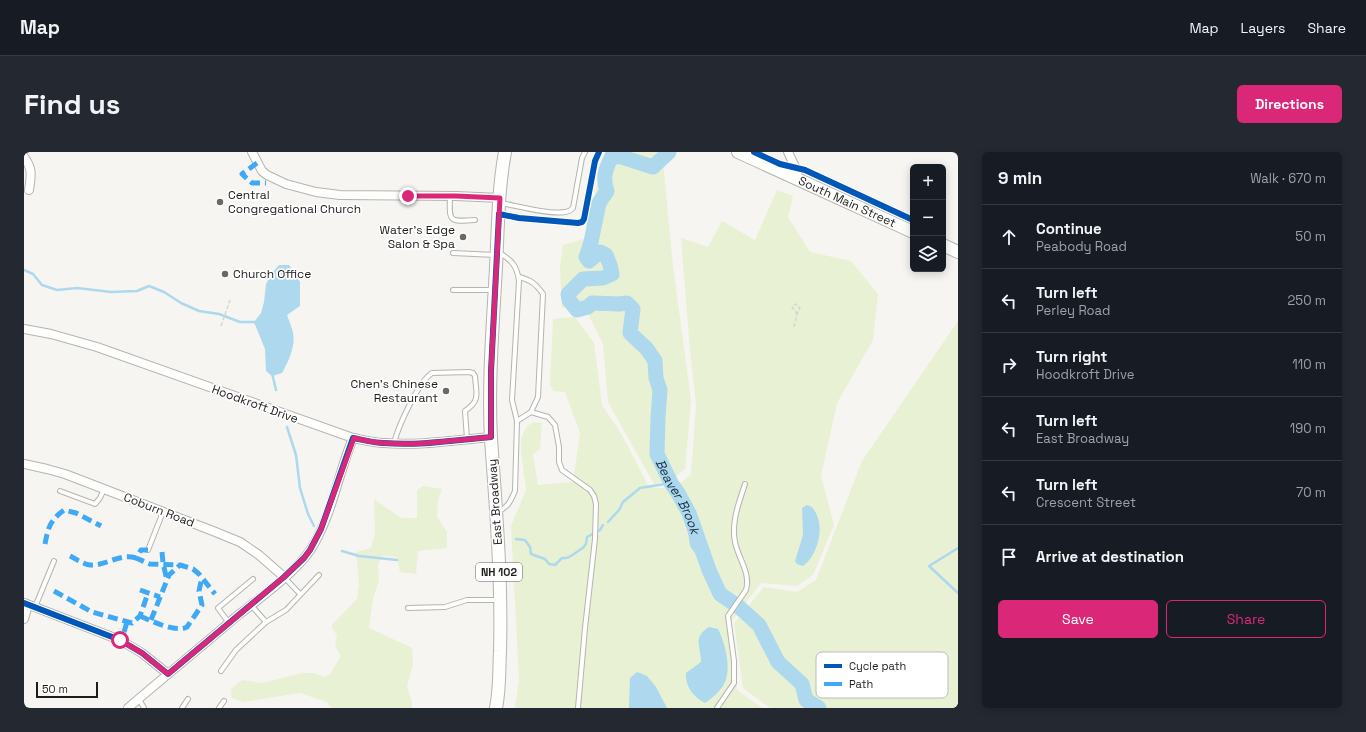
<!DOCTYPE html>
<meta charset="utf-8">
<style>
:root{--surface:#171b24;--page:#242831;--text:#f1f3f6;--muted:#9ea1a6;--line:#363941;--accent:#db2777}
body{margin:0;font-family:"Space Grotesk",sans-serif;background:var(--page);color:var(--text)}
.controls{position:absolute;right:12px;top:12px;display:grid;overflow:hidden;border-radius:6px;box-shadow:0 2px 10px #0003}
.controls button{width:36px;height:36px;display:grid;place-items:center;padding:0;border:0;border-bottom:1px solid var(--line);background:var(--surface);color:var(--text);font:20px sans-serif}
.scale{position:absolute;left:12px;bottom:10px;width:62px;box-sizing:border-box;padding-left:4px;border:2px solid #1e1d1b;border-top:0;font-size:11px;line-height:14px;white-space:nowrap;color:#1e1d1b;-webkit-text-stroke:3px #fff;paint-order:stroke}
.stop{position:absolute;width:12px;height:12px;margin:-9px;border:3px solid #db2777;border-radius:50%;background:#fff}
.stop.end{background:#db2777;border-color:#fff;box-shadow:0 1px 4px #0008}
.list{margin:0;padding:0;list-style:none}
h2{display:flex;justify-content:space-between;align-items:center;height:52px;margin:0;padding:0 16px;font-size:17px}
h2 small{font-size:13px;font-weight:400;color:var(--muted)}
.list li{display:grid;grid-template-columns:26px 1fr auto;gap:12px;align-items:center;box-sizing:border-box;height:64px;padding:0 16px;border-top:1px solid var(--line)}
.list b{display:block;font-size:15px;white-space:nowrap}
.list p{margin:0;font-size:13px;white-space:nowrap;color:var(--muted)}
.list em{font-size:13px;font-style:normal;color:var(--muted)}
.actions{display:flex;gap:8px;padding:12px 16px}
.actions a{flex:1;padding:9px 0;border:1px solid var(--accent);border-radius:6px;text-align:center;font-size:14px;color:var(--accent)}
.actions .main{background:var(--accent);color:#fff}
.icon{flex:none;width:22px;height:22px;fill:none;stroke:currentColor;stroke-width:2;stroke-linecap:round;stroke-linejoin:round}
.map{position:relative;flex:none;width:934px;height:556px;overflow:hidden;border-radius:6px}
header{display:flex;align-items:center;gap:24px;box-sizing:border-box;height:56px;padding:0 20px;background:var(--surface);border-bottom:1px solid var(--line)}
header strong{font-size:19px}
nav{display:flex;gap:22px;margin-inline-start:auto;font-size:14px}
.intro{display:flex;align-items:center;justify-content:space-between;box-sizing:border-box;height:96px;padding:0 24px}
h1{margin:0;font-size:28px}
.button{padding:10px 18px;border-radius:6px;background:var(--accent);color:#fff;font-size:14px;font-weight:700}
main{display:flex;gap:24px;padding:0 24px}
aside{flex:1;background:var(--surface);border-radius:6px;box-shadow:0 2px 10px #0003}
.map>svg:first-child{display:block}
.green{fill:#e8f1d3}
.water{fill:#add8ee}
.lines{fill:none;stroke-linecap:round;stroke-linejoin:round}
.stream{stroke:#add8ee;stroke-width:2.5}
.river{stroke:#add8ee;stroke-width:15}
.lane-casing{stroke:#b4b4b1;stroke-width:6}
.street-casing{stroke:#b4b4b1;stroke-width:10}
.primary-casing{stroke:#b4b4b1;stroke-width:14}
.path{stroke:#d6d6d5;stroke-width:1.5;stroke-dasharray:4 2;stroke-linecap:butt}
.lane{stroke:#fefefd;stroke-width:4}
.street{stroke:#fefefd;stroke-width:8}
.primary{stroke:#fefefd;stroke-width:12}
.quiet{stroke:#3fa9f5;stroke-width:5;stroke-dasharray:10 5;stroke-linecap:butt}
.cycleway-casing{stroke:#fff;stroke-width:8}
.cycleway{stroke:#0057b8;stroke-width:6}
.route{stroke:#db2777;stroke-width:5}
.poi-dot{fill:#6a6966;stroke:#fff;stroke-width:1.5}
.labels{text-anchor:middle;stroke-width:3.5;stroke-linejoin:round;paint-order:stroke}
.shield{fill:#fff;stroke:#62615f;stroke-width:1}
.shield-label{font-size:11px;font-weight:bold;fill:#1e1d1b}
.poi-label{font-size:12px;fill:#1e1d1b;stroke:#fff;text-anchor:start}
.street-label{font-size:12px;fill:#1e1d1b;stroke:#fff}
.water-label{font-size:13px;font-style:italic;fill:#132f3e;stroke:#fff}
.key{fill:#fff;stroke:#bcbbbb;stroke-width:1}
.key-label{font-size:11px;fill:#1e1d1b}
</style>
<header>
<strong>Map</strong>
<nav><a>Map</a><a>Layers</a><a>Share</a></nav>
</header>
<div class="intro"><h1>Find us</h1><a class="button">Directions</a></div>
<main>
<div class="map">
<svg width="934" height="556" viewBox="0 0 934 556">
<rect width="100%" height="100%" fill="#f6f5f2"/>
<g class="green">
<path d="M585 0H638L649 114 667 248 661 317 646 329 630 332 584 250 579 192 561 156H538L536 116 539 93 563 86 577 12Z"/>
<path d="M753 38 769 44 764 65 786 100 827 109 854 142 849 188 813 251 797 324 810 373 789 423 773 434 737 431 707 470 713 538 738 556H491L495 528 487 374 502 338 497 300V286L503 274 510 270 518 271 516 297 509 302 514 333 549 330 556 281 541 240 530 239 526 233 529 167 551 165 570 191 578 253 598 283 625 335 650 337 667 322 672 253 666 198 657 86 684 95 698 69 731 88Z"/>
<path d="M934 169V556H746L719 536 710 471 740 435 773 440 792 428 838 309Z"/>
<path d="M399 334 418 337 414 348 413 365 423 380V396L394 399 392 422 376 420 373 405 358 404 354 413 355 428 349 447 345 476 388 496 389 513 383 534 388 550V556H307L303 550 276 541 219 550 208 546 207 537 218 528 238 531 278 521H290L300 525 306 522 317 504 311 494 313 484 307 474 333 447 335 431 332 400 347 396 351 381 350 347 377 366H393V338Z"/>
</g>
<g class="water">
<path d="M255 113H265L276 130V154L263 163C265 169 268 175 269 181 272 194 264 210 258 221L248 224 242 219 241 197 230 170 237 161 240 150 242 132 248 121Z"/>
<path d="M652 330 668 353 674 389 677 398 690 414 698 436 692 437 679 413 666 394 661 360 657 350 646 334Z"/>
<path d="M783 353 788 355C791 359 794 364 795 370 798 384 791 406 779 414L773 412 771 409 779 383 778 356Z"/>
<path d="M685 475 694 477C701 491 709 519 699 534 694 541 688 546 681 551 669 545 661 534 662 521L677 510C677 493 668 486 685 475Z"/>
<path d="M613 520 623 524 632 535 643 556H605L606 526Z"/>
</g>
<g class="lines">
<g class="stream">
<path d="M0 118 9 122 18 133 33 138 53 136 87 140 113 139 125 134 140 140 157 151 175 159 195 162 216 170H230L233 171"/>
<path d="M248 221 252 238"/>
<path d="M263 275 272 303 276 336 284 362 290 374"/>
<path d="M584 370 595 358 599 350 616 336 647 331"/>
<path d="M492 387 501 388 506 395 507 402 521 407 525 412 531 413 538 406C545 406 545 405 550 402 559 395 562 397 563 385L576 378 579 373"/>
<path d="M934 396 905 414 934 441"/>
<path d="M318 399 335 404 373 408"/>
</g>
<path class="river" id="s1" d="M645 0 629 15 598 5 588 4C582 16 578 26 583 39L575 51 567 90 562 105 565 109 576 100 582 103 586 113 588 122 579 126 559 127 544 142 545 148 553 158 564 155 568 151 595 152 603 151 609 157 606 181 623 197 631 209 632 226 636 238 634 266 633 302 647 331 654 341 665 361 685 418 696 442 715 455 735 473 754 510 778 532 782 548 795 556"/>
<defs>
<g id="lane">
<path d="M426 44C425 70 425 70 451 68"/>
<path d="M477 51C493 54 527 63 541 60 545 60 547 58 549 56L558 6 561 0"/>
<path d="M429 101 471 103"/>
<path d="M429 138H469"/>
<path d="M507 260 524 265 531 273 535 295V310L538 318 566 338 570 344 572 352 571 387 561 476 554 556"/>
<path d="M493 269 507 260 514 245 519 142C512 132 507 128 495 125"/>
<path d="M370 291C374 275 394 230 408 221L445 220 449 221 451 224C452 242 457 248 441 259L443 287"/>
<path d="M36 339 71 352 76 346 80 337"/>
<path d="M474 359C484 356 487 348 491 339L493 269 488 248 495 129C493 114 488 108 475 101"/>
<path d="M124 398 139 360"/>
<path d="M260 425 276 442"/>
<path d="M227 453 242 470"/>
<path d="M11 455 30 409"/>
<path d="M384 456 421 455 443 448H476"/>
<path d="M205 471 194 456 229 427"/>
<path d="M197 519 212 498 242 470 262 458 295 423"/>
<path d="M115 547 120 556"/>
<path d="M158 556 164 547"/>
<path d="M195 556 200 549"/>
<path d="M693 556 710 531V509L704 464 722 438C727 421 714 406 711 390 707 370 715 351 721 332"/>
</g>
<g id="street">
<path d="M228 0 238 19 243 23 262 32 292 40 316 43 432 44 476 46"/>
<path d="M764 0 772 17 774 27"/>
<path d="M0 5C9 17 7 24 5 38"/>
<path d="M0 177 27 182 73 195 329 286C339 288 350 291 360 291 395 294 432 288 467 285"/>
<path d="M0 312 23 317 41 322 189 379 216 390 235 403 260 425"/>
<path d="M0 451 96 488 118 501 144 522"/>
<path d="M0 467 4 453"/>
<path d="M104 556C140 525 177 495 213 464 235 447 272 420 287 397 308 364 314 322 329 286"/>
</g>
<g id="primary">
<path id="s2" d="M714 0 889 80"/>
<path d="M919 93 934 100"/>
<path d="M472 556C476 537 475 517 476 499 478 428 472 357 467 287 464 230 469 172 472 115 474 76 474 38 481 0"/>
</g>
</defs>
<use href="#lane" class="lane-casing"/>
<use href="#street" class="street-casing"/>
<use href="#primary" class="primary-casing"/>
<g class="path">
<path d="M197 174 206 148"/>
<path d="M770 175 773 162 776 156 772 152 768 155 773 162"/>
</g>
<use href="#lane" class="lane"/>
<use href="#street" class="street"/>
<use href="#primary" class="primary"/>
<g class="quiet">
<path d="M233 11 218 22 228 31H242"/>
<path d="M21 392C24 376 26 368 40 358L52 361 77 374"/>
<path d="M124 398H117L112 406 126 412 156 413 169 417 175 422 191 442"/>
<path d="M138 400 139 411 143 428"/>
<path d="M46 404C52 407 59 412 66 413 82 414 95 401 112 406"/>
<path d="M116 438 136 445"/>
<path d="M30 439 68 460 108 471 116 464 124 441"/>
<path d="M116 464C128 469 151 481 163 475L178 453 175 439 178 425"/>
<path d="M127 468 145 423 156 413"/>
<path d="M100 480 103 470"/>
</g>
<defs>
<g id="cycleway">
<path d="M730 0 756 12 781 18 889 68"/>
<path d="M0 451 96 488 118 501 144 522 260 425 280 406 286 398 297 377 329 286C339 288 350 291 360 291 395 294 432 288 467 285V219L475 62 495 66 554 71 558 70 560 67 571 9 575 0"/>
</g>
</defs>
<use href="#cycleway" class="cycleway-casing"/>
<use href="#cycleway" class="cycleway"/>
</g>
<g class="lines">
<path class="route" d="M96 488 118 501 144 522 260 425 280 406 286 398 297 377 330 286C339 288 350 291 360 291 396 294 432 288 467 285V219L476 46 432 44H384"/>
</g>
<g class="poi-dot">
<circle cx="196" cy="50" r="4"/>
<circle cx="439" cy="85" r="4"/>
<circle cx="201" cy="122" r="4"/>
<circle cx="422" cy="239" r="4"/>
</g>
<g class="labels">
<rect class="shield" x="452" y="411" width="46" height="18" rx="3"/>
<g class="shield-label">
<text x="475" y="424">NH 102</text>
</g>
<g class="poi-label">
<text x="204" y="47">Central<tspan x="204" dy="14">Congregational Church</tspan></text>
<text x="431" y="82" text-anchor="end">Water's Edge<tspan x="431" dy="14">Salon &amp; Spa</tspan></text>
<text x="209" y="126">Church Office</text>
<text x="414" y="236" text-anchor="end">Chen's Chinese<tspan x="414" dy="14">Restaurant</tspan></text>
</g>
<g class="street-label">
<text dy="4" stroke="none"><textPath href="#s2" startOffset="120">South Main Street</textPath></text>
<text transform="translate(231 252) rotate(20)" y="4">Hoodkroft Drive</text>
<text transform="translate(471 350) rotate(-94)" y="4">East Broadway</text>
<text transform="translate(135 358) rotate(21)" y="4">Coburn Road</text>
</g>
<g class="water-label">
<text dy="5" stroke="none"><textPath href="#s1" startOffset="551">Beaver Brook</textPath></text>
</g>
</g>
<rect x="792" y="500" width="132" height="46" rx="6" class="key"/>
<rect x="800" y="512" width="18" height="4" fill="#0057b8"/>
<rect x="800" y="530" width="18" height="4" fill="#3fa9f5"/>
<g class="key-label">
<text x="825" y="518">Cycle path</text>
<text x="825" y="536">Path</text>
</g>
</svg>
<div class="controls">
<button>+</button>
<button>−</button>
<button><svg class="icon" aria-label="layers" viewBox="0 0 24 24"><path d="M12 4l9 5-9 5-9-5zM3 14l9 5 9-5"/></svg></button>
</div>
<div class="scale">50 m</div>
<div class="stop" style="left:96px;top:488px"></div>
<div class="stop end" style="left:384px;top:44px"></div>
</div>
<aside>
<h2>9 min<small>Walk · 670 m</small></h2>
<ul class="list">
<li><svg class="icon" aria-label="ahead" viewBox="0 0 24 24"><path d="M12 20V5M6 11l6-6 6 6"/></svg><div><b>Continue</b><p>Peabody Road</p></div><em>50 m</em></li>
<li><svg class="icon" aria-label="left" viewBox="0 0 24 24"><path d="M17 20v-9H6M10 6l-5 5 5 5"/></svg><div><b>Turn left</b><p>Perley Road</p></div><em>250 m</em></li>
<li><svg class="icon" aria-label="right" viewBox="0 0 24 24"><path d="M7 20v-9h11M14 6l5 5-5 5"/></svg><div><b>Turn right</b><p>Hoodkroft Drive</p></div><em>110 m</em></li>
<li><svg class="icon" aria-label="left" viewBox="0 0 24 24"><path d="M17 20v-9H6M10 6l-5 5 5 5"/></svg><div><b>Turn left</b><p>East Broadway</p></div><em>190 m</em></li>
<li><svg class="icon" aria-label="left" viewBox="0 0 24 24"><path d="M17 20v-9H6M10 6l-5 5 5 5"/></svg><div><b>Turn left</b><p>Crescent Street</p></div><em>70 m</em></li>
<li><svg class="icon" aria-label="arrive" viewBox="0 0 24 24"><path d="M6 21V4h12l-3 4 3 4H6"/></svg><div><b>Arrive at destination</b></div></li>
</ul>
<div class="actions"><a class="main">Save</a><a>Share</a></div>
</aside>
</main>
